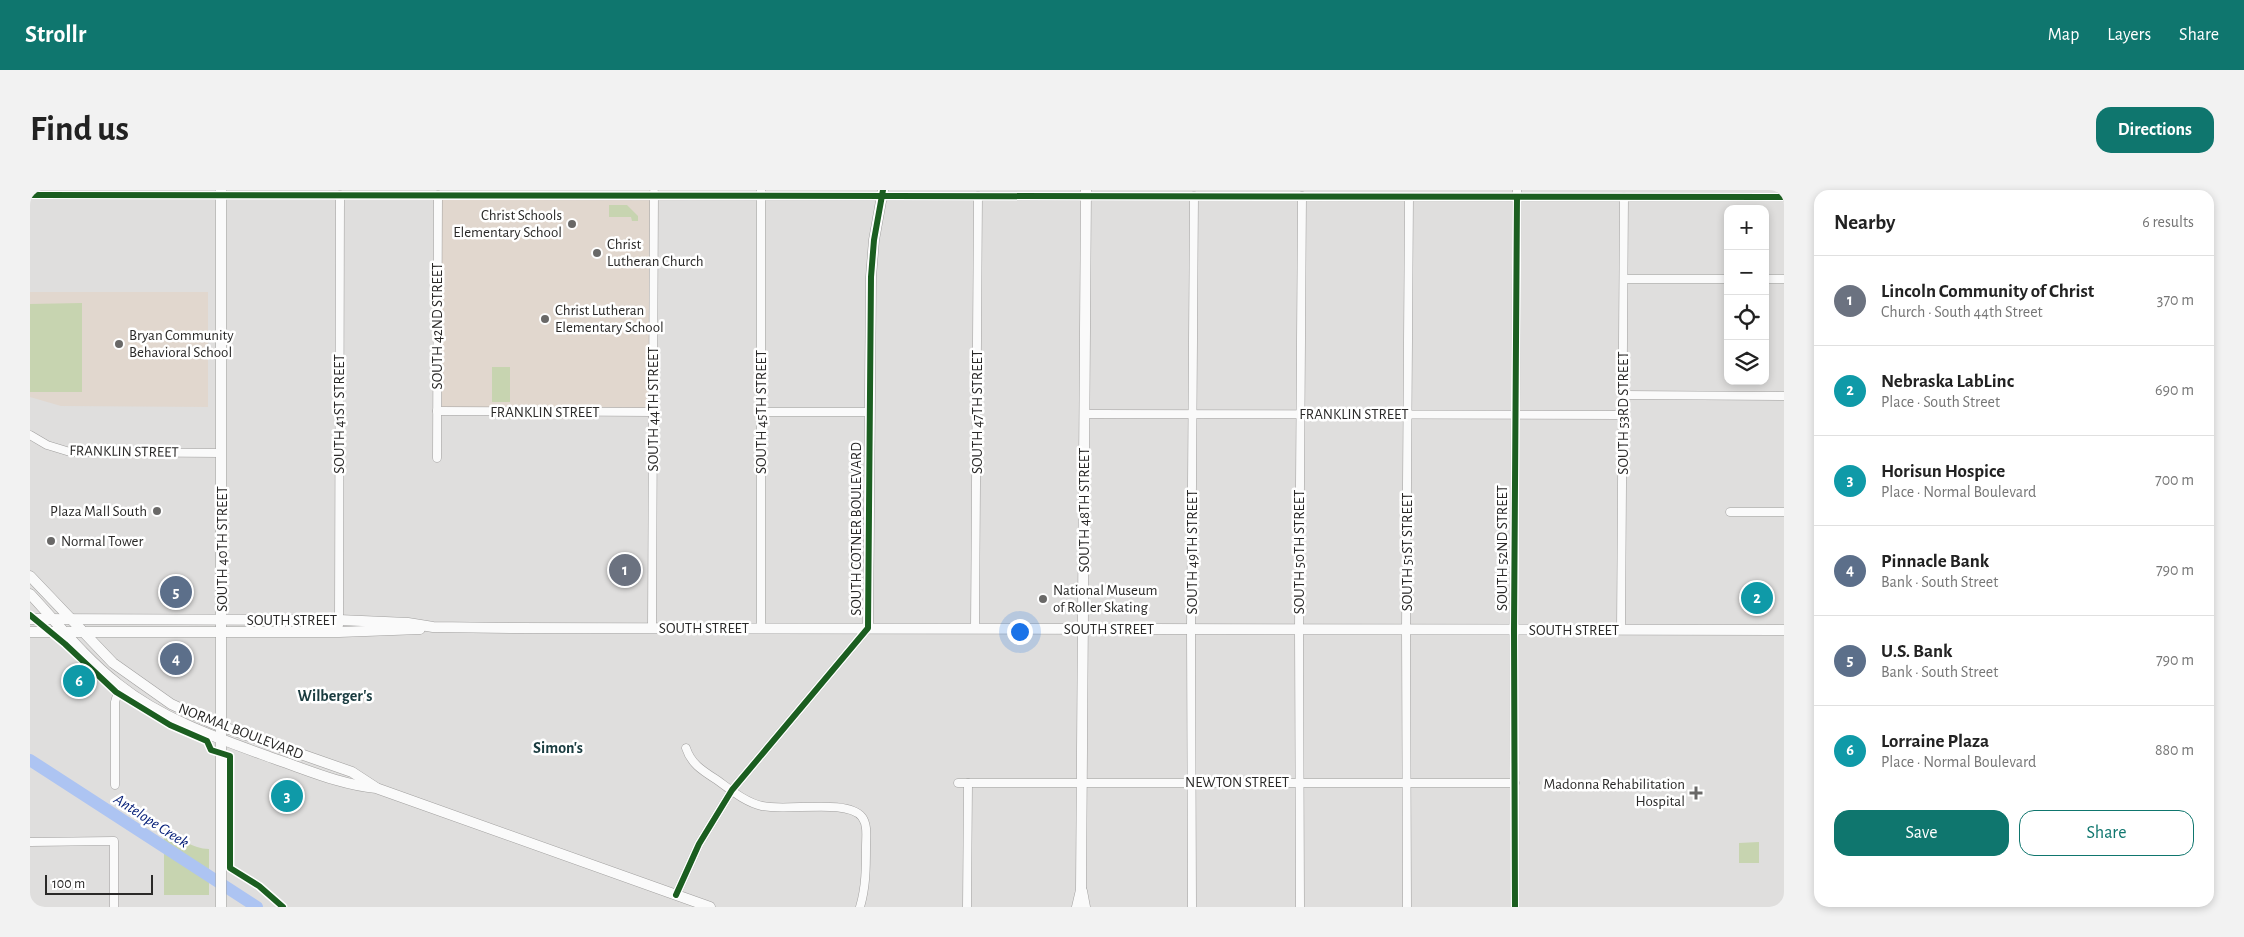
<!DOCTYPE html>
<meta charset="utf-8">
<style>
:root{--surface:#fff;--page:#f2f2f2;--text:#222;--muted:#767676;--line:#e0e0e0;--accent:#0f766e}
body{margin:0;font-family:"Alegreya Sans",sans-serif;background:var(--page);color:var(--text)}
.controls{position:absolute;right:15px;top:15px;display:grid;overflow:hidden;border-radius:10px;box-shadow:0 2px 8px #0003}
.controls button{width:45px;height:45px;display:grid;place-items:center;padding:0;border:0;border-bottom:1px solid var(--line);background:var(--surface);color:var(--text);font:25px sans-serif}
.scale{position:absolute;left:15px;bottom:12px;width:108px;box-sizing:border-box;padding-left:5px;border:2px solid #2a2928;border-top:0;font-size:14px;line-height:18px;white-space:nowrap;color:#2a2928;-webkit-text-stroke:4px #fff;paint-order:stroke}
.you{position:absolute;left:989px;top:441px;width:18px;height:18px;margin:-12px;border:4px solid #fff;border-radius:50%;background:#1a73e8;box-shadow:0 0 0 8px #1a73e833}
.badge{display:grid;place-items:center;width:32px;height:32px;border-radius:50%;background:var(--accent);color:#fff;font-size:16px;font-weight:700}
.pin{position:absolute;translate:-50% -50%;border:2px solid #fff;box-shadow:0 1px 5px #0006}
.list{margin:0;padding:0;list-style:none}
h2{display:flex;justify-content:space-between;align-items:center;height:65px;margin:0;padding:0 20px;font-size:21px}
h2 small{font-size:16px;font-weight:400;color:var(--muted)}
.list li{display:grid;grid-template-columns:32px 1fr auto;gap:15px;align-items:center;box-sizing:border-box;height:90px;padding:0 20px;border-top:1px solid var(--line)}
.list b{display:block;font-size:19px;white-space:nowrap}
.list p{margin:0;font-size:16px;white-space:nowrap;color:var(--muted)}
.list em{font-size:16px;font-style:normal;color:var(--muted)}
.actions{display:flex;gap:10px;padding:15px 20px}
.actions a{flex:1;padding:11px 0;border:1px solid var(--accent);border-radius:15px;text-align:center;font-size:18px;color:var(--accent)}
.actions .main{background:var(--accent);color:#fff}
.icon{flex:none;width:28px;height:28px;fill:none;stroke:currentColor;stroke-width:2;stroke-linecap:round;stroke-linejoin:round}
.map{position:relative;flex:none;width:1754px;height:717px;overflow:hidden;border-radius:15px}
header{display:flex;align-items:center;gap:30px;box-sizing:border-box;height:70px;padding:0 25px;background:var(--accent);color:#fff}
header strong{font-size:24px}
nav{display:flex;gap:28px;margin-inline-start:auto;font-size:18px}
.intro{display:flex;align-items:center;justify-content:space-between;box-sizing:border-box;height:120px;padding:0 30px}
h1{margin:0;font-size:35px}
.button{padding:12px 22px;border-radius:15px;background:var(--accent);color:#fff;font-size:18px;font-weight:700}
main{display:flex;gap:30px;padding:0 30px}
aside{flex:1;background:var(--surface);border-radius:15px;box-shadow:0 2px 8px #0003}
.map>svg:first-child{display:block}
.education{fill:#e1d7ce}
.green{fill:#c7d4b0}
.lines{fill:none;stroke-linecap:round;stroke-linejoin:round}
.river{stroke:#adc4f2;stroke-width:12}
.minor-casing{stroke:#a09f9e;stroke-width:9}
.major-casing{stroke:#a09f9e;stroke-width:11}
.minor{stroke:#fafafa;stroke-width:8}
.major{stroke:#fafafa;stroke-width:10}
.cycleway-casing{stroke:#fff;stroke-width:9}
.cycleway{stroke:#1b5e20;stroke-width:6}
.poi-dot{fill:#696867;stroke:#fff;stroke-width:2}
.labels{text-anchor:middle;stroke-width:5;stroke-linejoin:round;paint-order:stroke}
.poi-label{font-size:15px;fill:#2a2928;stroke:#fff;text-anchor:start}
.street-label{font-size:15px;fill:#2a2928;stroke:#fff}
.neighbourhood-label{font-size:16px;font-weight:bold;fill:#193b3f;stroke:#fff}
.water-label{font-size:16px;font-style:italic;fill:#001b76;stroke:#fff}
</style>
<header>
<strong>Strollr</strong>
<nav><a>Map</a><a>Layers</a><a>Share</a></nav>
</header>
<div class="intro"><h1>Find us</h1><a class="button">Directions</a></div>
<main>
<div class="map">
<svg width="1754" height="717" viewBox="0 0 1754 717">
<rect width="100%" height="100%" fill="#dfdedd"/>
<g class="education">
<path d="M408 5H624L623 222 407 221Z"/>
<path d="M0 102H178V217L31 216 0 207Z"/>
</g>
<g class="green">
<path d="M579 15H597L608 26V31H602L601 27H579Z"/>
<path d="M52 113V202H0V114Z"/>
<rect x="462" y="177" width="18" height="35"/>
<path d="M134 646C151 646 162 659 179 659V705H134Z"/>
<path d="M1729 652V673H1709V653Z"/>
</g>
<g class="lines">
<path class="river" d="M0 570 227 717"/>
<defs>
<g id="minor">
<path d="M0 5 1754 7"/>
<path d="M1594 89H1698"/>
<path d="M1735 89H1754"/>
<path d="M1593 205 1754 206"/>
<path d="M407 221 623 222"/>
<path d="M731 222H839"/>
<path d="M1055 224 1593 225"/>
<path d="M0 245 17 255 40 262 191 263"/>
<path d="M407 268 408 5"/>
<path d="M1700 322H1754"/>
<path d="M309 435 310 5"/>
<path d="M622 438 624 2"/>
<path d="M731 438V0"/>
<path d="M945 439 948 6"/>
<path d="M1591 440 1594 7"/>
<path d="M656 558C661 574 673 581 687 590 701 600 715 612 732 616 756 622 817 608 832 627 838 635 836 647 836 657 836 677 836 697 830 717"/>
<path d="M928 593H1485"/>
<path d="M85 595V512L90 495"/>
<path d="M0 652 84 651V717"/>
<path d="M646 705 669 654 702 600 838 438"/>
<path d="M937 717 938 593"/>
<path d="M1162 717 1161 439 1164 6"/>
<path d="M1270 717 1269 439 1272 6"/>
<path d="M1377 717 1376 439 1379 7"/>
<path d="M1485 717 1484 440 1487 0"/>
</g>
<g id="major">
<path d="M191 0V717"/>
<path d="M0 386 83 473 141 514 182 533 322 582 345 597"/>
<path d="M0 404C28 434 55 468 88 494 134 531 193 550 248 570 280 581 312 595 346 598L680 717"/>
<path d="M0 429 309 430 378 433 403 437 481 438 1754 440"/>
<path d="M838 438 841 87 844 50 853 0"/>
<path d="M0 442H309L390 439"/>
<path d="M1052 701 1055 717"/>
<path d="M1047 717 1051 700 1056 0"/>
</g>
</defs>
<use href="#minor" class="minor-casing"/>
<use href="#major" class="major-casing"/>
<use href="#minor" class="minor"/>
<use href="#major" class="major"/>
<defs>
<g id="cycleway">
<path d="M0 5 1754 7"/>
<path d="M0 425 35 454 86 502 140 535 177 551 181 560 200 566V678L229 696 253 717"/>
<path d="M646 705 669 654 702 600 838 438 841 87 844 50 853 0"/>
<path d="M1485 717 1484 440 1487 7"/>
</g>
</defs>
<use href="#cycleway" class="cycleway-casing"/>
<use href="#cycleway" class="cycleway"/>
</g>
<g class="poi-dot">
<circle cx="542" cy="34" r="5"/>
<circle cx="567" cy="63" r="5"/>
<circle cx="515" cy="129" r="5"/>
<circle cx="89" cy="154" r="5"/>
<circle cx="127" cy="321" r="5"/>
<circle cx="21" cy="351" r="5"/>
<circle cx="1013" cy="409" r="5"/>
<path d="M1663.5 595.5h5v5h5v5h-5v5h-5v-5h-5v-5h5z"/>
</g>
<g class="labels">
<g class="poi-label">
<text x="532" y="30" text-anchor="end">Christ Schools<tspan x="532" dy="17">Elementary School</tspan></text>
<text x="577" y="59">Christ<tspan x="577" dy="17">Lutheran Church</tspan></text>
<text x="525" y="125">Christ Lutheran<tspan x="525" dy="17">Elementary School</tspan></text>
<text x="99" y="150">Bryan Community<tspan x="99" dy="17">Behavioral School</tspan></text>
<text x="117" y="326" text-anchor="end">Plaza Mall South</text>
<text x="31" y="356">Normal Tower</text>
<text x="1023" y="405">National Museum<tspan x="1023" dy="17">of Roller Skating</tspan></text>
<text x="1655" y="599" text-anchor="end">Madonna Rehabilitation<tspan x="1655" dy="17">Hospital</tspan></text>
</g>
<g class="street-label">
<text transform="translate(407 136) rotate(-90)" y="5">SOUTH 42ND STREET</text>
<text transform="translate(623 219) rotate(-90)" y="5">SOUTH 44TH STREET</text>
<text x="515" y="227">FRANKLIN STREET</text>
<text transform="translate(731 222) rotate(-90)" y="5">SOUTH 45TH STREET</text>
<text transform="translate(947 222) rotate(-90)" y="5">SOUTH 47TH STREET</text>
<text transform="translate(1593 223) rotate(-90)" y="5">SOUTH 53RD STREET</text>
<text transform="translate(309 224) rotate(-90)" y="5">SOUTH 41ST STREET</text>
<text x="1324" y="229">FRANKLIN STREET</text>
<text transform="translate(94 261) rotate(1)" y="5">FRANKLIN STREET</text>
<text transform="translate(1054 320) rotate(-90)" y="5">SOUTH 48TH STREET</text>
<text transform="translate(826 339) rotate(-90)" y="5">SOUTH COTNER BOULEVARD</text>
<text transform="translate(1472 358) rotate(-90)" y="5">SOUTH 52ND STREET</text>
<text transform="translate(192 359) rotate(-90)" y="5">SOUTH 40TH STREET</text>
<text transform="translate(1162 362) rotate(-90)" y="5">SOUTH 49TH STREET</text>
<text transform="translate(1269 362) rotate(-90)" y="5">SOUTH 50TH STREET</text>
<text transform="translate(1377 362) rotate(-90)" y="5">SOUTH 51ST STREET</text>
<text x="262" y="435">SOUTH STREET</text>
<text x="674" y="443">SOUTH STREET</text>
<text x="1079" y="444">SOUTH STREET</text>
<text x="1544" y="445">SOUTH STREET</text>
<text transform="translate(211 541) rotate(21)" y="5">NORMAL BOULEVARD</text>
<text x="1207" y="597">NEWTON STREET</text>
</g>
<g class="neighbourhood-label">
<text x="305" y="511">Wilberger's</text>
<text x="528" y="563">Simon's</text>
</g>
<g class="water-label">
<text transform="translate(122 630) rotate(33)" y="6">Antelope Creek</text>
</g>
</g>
</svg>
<div class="controls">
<button>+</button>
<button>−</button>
<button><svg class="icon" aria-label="locate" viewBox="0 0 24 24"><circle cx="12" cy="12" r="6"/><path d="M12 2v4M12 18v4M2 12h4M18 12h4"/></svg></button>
<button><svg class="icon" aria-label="layers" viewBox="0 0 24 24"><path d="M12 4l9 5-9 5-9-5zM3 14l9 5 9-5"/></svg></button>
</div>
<div class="scale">100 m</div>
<div class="you"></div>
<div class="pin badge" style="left:595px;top:380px;background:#6b7280">1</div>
<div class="pin badge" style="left:1727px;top:408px;background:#0f9aa8">2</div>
<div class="pin badge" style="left:257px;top:606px;background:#0f9aa8">3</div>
<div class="pin badge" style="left:146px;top:469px;background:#5c6f8a">4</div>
<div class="pin badge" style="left:146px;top:402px;background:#5c6f8a">5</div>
<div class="pin badge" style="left:49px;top:491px;background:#0f9aa8">6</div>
</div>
<aside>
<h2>Nearby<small>6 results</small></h2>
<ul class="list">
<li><span class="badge" style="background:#6b7280">1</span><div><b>Lincoln Community of Christ</b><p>Church · South 44th Street</p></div><em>370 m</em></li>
<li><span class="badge" style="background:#0f9aa8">2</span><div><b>Nebraska LabLinc</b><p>Place · South Street</p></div><em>690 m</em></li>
<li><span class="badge" style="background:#0f9aa8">3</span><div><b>Horisun Hospice</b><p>Place · Normal Boulevard</p></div><em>700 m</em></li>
<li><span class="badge" style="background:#5c6f8a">4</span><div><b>Pinnacle Bank</b><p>Bank · South Street</p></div><em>790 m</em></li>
<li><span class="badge" style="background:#5c6f8a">5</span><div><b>U.S. Bank</b><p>Bank · South Street</p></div><em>790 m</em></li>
<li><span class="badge" style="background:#0f9aa8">6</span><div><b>Lorraine Plaza</b><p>Place · Normal Boulevard</p></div><em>880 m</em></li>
</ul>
<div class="actions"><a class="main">Save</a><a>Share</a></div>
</aside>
</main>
